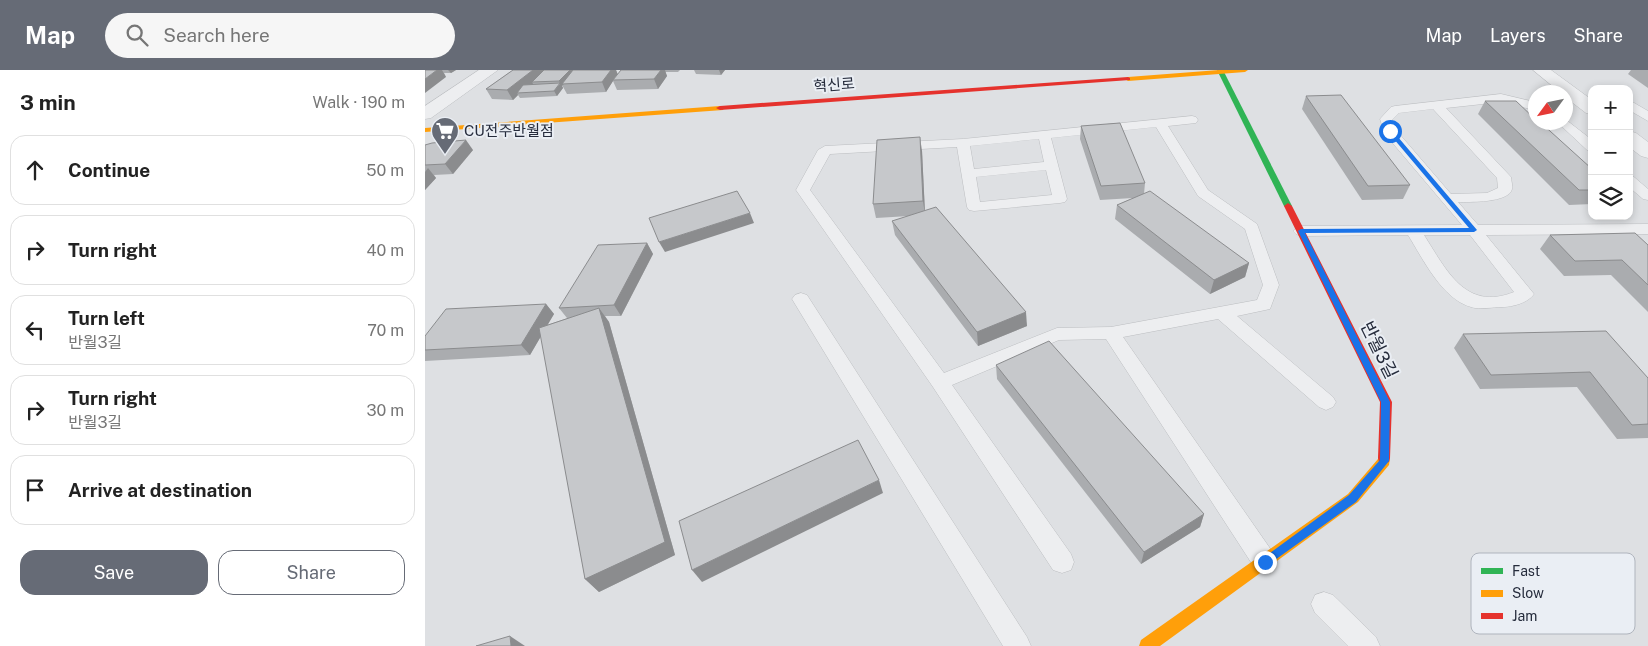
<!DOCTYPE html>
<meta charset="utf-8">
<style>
:root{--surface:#fff;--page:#f6f6f6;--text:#222;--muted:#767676;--line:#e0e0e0;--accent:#666b76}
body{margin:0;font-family:"Public Sans","Noto Sans KR",sans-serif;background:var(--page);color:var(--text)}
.controls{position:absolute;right:15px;top:15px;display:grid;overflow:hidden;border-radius:10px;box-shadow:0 2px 8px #0003}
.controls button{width:45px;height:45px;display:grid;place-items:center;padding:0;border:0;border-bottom:1px solid var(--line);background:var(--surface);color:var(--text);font:25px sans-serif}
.compass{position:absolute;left:1103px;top:15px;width:45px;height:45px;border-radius:50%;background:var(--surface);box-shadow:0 2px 8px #0003;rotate:237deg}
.stop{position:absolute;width:15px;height:15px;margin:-11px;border:4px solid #1a73e8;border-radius:50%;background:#fff}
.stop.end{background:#1a73e8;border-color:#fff;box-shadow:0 1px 5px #0008}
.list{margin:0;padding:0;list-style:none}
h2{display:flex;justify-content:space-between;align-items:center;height:65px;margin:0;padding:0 20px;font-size:21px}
h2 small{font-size:16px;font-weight:400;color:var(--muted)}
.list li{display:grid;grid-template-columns:32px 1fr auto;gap:15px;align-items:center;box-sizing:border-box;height:70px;margin:0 10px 10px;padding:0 10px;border:1px solid var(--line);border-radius:15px}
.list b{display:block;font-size:19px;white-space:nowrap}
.list p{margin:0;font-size:16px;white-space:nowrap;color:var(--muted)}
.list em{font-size:16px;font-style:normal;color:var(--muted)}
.actions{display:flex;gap:10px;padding:15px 20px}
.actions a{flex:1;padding:11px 0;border:1px solid var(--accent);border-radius:15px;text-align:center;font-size:18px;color:var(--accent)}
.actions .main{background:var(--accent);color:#fff}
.icon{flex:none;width:28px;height:28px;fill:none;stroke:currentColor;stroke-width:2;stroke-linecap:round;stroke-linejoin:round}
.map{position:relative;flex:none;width:1223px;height:576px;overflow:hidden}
header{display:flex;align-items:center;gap:30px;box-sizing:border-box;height:70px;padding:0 25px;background:var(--accent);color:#fff}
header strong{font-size:24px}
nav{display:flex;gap:28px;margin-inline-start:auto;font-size:18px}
.search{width:350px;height:45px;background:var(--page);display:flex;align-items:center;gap:12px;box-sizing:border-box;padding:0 18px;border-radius:28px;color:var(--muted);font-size:19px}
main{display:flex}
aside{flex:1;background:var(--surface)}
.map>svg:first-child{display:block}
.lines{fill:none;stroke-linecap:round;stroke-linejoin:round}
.lane-casing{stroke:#bcbec1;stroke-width:1}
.street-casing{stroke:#bcbec1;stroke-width:1}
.lane{fill:#edeef0;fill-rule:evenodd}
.street{fill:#edeef0;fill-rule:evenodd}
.fast{fill:#30b455;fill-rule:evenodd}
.slow{fill:#ff9f0a;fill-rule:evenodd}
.jam{fill:#e5322d;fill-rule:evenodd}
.wall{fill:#aaacaf}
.shaded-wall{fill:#8b8c8e}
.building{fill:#c6c8cb;stroke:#8b8c8e}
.route{fill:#1a73e8}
.labels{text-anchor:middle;stroke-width:4;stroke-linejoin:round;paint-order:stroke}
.far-street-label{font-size:15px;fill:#262c3c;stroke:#eaeef4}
.far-poi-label{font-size:15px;fill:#262c3c;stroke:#eaeef4;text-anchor:start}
.street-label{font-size:18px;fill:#262c3c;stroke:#eaeef4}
.key{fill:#eaeef4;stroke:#afb4bd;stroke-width:1}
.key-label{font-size:14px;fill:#262c3c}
</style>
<header>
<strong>Map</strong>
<div class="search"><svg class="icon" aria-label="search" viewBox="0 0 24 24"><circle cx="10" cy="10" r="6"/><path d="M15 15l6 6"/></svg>Search here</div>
<nav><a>Map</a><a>Layers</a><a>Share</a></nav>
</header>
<main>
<aside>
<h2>3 min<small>Walk · 190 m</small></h2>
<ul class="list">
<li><svg class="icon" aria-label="ahead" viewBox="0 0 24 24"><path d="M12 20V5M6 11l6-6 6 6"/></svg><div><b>Continue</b></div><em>50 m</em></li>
<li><svg class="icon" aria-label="right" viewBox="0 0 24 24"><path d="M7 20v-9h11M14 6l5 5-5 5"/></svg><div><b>Turn right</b></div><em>40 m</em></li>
<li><svg class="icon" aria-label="left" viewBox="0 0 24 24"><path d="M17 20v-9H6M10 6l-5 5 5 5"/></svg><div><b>Turn left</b><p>반월3길</p></div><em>70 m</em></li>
<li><svg class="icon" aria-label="right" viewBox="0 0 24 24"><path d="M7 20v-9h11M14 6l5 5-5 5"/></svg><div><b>Turn right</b><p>반월3길</p></div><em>30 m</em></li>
<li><svg class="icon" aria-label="arrive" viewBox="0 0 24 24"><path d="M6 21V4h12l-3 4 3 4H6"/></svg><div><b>Arrive at destination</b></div></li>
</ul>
<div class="actions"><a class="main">Save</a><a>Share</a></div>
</aside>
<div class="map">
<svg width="1223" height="576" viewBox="0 0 1223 576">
<rect width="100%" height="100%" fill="#dee0e3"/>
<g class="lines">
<defs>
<g id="lane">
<path d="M1076 24 1110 32V40L1076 32 1021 38 1086 107C1086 110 1088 116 1087 119 1084 133 1044 132 1033 132L1053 155 1223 154V164L1061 165 1109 224C1103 233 1087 237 1077 237 1067 237 1055 240 1046 237 1017 229 998 189 983 165L876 166 871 164 868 161 871 158 876 156 1037 155 960 64 955 49 966 37 970 36ZM1008 39 1072 108 1073 118 1062 123 1026 124 971 60 967 50 974 43ZM999 165H1045L1089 222C1040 242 1021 199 999 165Z"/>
<path d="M1204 30 1223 41V51L1204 40Z"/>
<path d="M767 46 771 47 773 50 771 53 743 56 783 120 832 154 854 215 845 239 812 246 908 327 911 332 908 337 901 340 894 337 793 249 698 267 849 484 852 492 849 500 840 503 831 500 681 269 634 270 527 315 646 484 649 492 646 500 637 503 628 500 508 317 371 120 393 80 400 76 538 69ZM731 57 773 126 820 159 838 215 832 230 686 257 632 258 519 303 385 120 405 84 532 77 542 137 544 140 549 141 635 133 640 132 642 129 626 68ZM614 69 619 92 549 99 545 76ZM621 100 627 125 555 132 551 107Z"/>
<path d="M1140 49 1167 70V81L1162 80 1132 52H1140Z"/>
<path d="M1204 106 1209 107 1223 119V130L1218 129 1204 117Z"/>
<path d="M376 223 382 225 602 567 606 576H578L367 229 370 225Z"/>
<path d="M899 522 908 525 951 567 955 576H923L890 543 886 534 890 525Z"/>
</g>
<g id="street">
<path d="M54 0H73L6 48 0 49V36Z"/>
<path d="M1108 0H1126L1167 30V44L1161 43 1140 27V22H1135Z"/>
<path d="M1204 61 1211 63 1223 72V88L1216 86 1204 77Z"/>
</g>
</defs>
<use href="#lane" class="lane-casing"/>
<use href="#street" class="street-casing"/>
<use href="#lane" class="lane"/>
<use href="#street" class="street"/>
<path class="fast" d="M792 0H798L867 136 866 138 863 139 859 136Z"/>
<g class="slow">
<path d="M794 0H823L820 2 703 11 700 9 703 7Z"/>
<path d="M295 36 299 38 298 40 0 62V58Z"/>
<path d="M959 383 964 384 965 388 964 395 933 432 735 576H714L716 570 923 424 953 389 954 384Z"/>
</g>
<g class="jam">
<path d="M703 7 705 8V10L295 40 291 38 295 36Z"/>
<path d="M863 133 867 136 967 332 965 388 964 392 959 393 954 392 953 388 955 332 859 136Z"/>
</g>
</g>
<g class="wall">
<path d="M0 0H31L26 3H19L21 7Z"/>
<path d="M88 0H191L193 5 196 0H255L253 2H240L242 6 233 19 192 20 188 11 181 22 142 24 137 15V16L138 18 132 26 95 28 93 25 88 30 67 29 61 19Z"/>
<path d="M269 0H300L296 5 271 4Z"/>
<path d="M1206 0H1223V18L1203 4Z"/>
<path d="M881 26 985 115 978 129 937 130 877 39Z"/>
<path d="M1060 31 1167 99V134L1144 135 1053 44Z"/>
<path d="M656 56 720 113 719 124 824 193 820 207 785 224 690 149 692 135 708 128 675 130 655 69Z"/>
<path d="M0 75 48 80 28 104 9 105 11 108 0 120Z"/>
<path d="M497 81 500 141 602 256 553 276 470 165 467 151 484 146 451 148 448 134Z"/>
<path d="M1125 165 1223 175V242L1186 205 1139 206 1115 179Z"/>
<path d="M222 173 228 184 196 246H180L184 252 250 485 174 522 160 509 116 266 105 285 0 291V266L121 234 129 244 122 255 143 248H142L134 238Z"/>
<path d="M1038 264 1223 308V368L1192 369 1152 317 1055 319 1029 278Z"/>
<path d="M571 295 779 444 775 457 716 494 572 309Z"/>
</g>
<g class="shaded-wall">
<path d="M12 0H17L21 7 0 23V9Z"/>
<path d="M23 0H31L26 3Z"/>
<path d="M108 0H120L107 12 108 14 97 22 92 23 93 25 88 30 82 20Z"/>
<path d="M145 0H149L150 2 137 16 138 18 132 26 129 21 135 14 134 11Z"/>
<path d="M186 0H191L193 5 188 10V11L181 22 177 12Z"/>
<path d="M236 0H240L242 6 233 19 229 9Z"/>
<path d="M294 0H300L296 5Z"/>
<path d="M495 67 497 81 500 145 498 131Z"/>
<path d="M41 70 48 80 28 104 20 94Z"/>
<path d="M3 98 11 108 0 120V102Z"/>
<path d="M325 143 329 153 240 182 234 172Z"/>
<path d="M222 173 228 184 196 246 189 235Z"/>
<path d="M824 193 820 207 785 224 789 210Z"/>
<path d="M121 234 129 244 105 285 96 275Z"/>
<path d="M174 238 184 252 250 485 174 522 160 509Z"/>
<path d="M601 242 602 256 553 276 552 262Z"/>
<path d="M454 410 458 423 277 512 267 500Z"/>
<path d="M779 444 775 457 716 494 719 482Z"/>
<path d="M85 566 100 576H86Z"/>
</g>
<g class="building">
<path d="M0 0H12L0 9Z"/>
<path d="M88 0H108L82 20 61 19Z"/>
<path d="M119 0H145L134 11 107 12Z"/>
<path d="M148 0H186L177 12 137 14Z"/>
<path d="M196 0H236L229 9 188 10Z"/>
<path d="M135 13 129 21 92 23 98 15Z"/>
<path d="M916 25 985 115 943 116 881 26Z"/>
<path d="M1060 31H1091L1110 49V52H1115L1167 99V120H1154Z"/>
<path d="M695 53 720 113 676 116 656 56Z"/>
<path d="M495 67 498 131 448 134 452 70Z"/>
<path d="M41 70 20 94 0 95V75L7 73Z"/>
<path d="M312 121 325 143 234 172 224 148Z"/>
<path d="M725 121 824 193 789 210 692 135Z"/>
<path d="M511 137 601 242 552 262 467 151Z"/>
<path d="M1210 163 1223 175V215L1197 190 1150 191 1125 165Z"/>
<path d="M222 173 189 235 134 238 173 175Z"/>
<path d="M121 234 96 275 0 280V266L21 239Z"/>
<path d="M174 238 240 472 160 509 114 258Z"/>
<path d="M1181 261 1223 308V354L1207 355 1165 302 1066 305 1038 264Z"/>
<path d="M624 271 779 444 719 482 571 295Z"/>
<path d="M433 370 454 410 267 500 254 451Z"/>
<path d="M85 566 86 576H51Z"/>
</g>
<path class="route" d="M963 60H967L1052 160 1049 162 880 163 965 332 964 391 931 432 840 497 835 492 837 489 924 425 955 390 956 332 873 161 876 159 1044 158 963 62Z"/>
<defs>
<symbol id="supermarket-pin" viewBox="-11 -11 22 30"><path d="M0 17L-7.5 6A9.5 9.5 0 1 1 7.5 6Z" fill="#666b76" stroke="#eaeef4"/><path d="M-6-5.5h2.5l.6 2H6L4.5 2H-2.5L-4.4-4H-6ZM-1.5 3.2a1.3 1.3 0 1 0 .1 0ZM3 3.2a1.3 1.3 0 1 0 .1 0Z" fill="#fff"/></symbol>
</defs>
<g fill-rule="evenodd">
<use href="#supermarket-pin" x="4" y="45" width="32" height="43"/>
</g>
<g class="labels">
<g class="far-street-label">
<text transform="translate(409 15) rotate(-4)" y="5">혁신로</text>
</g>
<g class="far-poi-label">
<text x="39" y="66">CU전주반월점</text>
</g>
<g class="street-label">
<text transform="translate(954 280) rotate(64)" y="6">반월3길</text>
</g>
</g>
<rect x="1046" y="483" width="164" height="81" rx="8" class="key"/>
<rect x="1056" y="498" width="22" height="6" fill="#30b455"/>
<rect x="1056" y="520" width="22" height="7" fill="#ff9f0a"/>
<rect x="1056" y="543" width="22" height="6" fill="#e5322d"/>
<g class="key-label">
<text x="1087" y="506">Fast</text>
<text x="1087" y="528">Slow</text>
<text x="1087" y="551">Jam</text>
</g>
</svg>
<div class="controls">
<button>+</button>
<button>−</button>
<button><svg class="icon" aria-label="layers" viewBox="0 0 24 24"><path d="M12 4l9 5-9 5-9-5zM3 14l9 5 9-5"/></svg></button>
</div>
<svg class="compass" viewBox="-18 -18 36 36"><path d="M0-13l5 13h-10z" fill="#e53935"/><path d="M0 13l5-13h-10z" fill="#767676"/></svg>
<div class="stop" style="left:965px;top:61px"></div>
<div class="stop end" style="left:840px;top:492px"></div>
</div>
</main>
